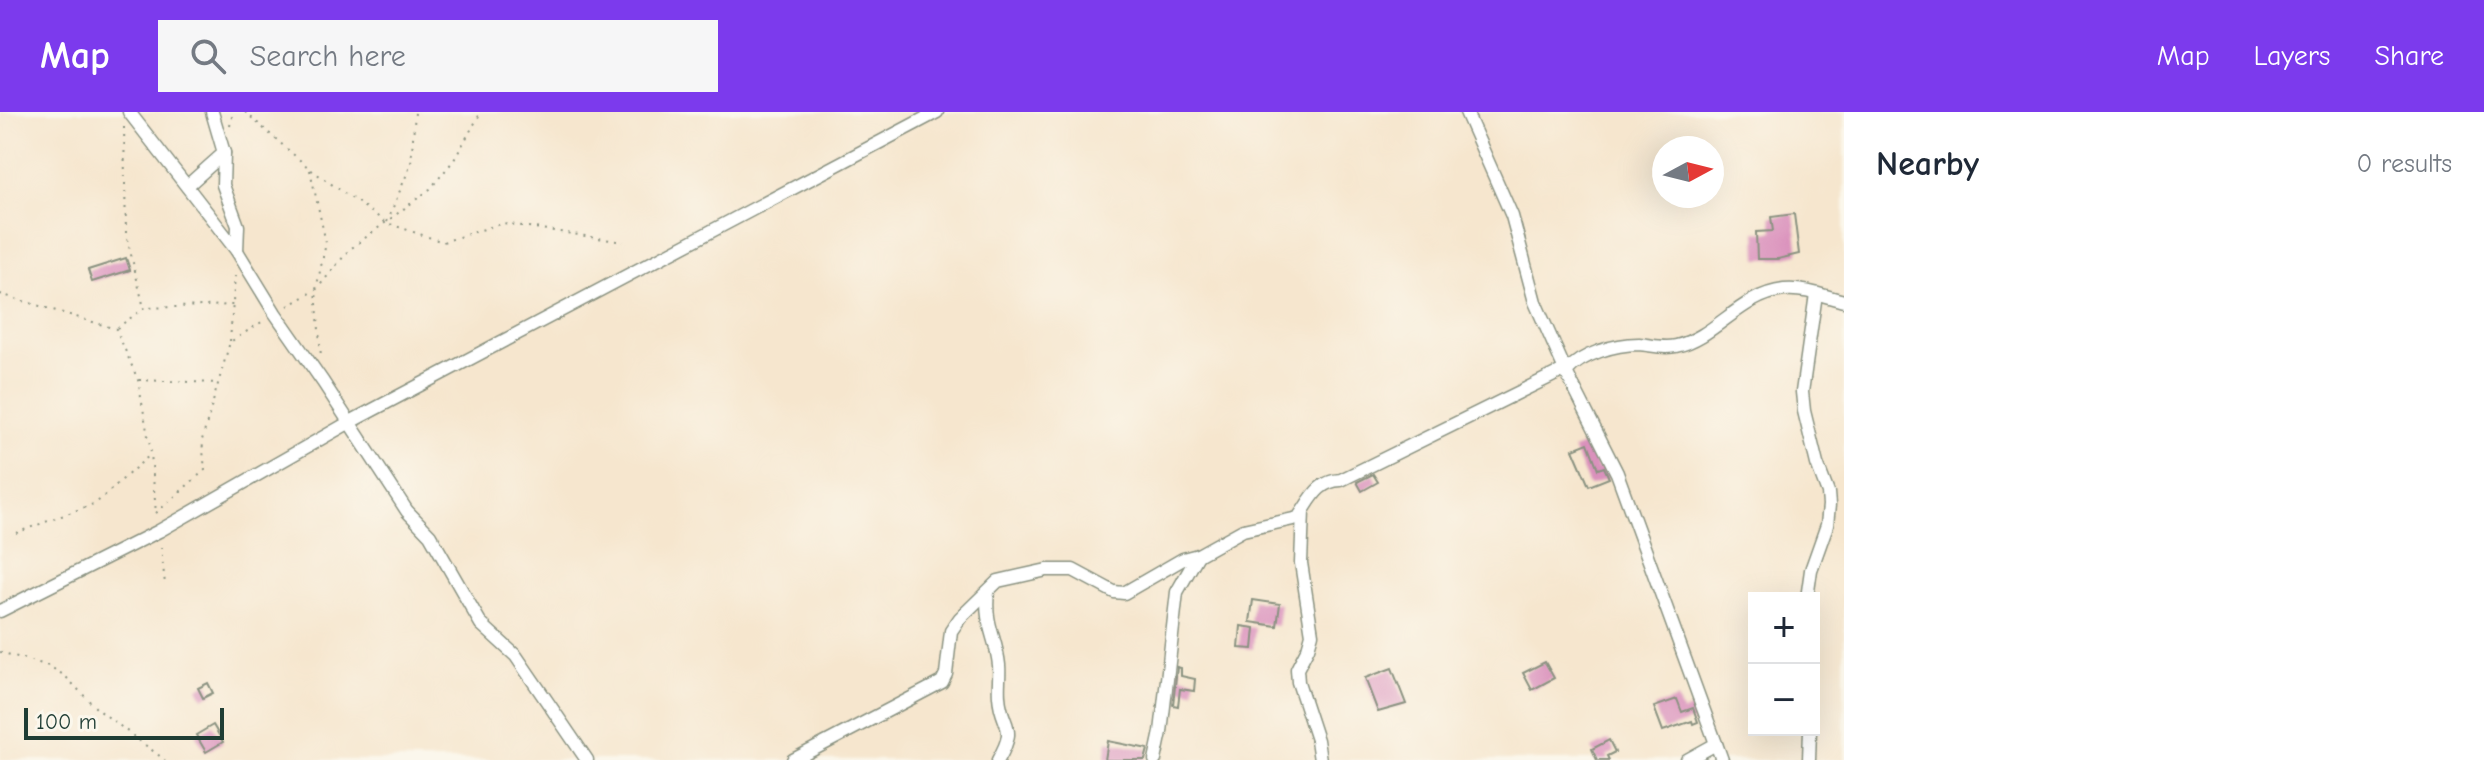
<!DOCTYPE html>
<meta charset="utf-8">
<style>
:root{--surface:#fff;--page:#f6f6f7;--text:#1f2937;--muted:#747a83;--line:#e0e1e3;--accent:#7c3aed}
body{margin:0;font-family:"Comic Neue",sans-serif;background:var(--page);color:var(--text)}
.controls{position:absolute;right:24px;bottom:24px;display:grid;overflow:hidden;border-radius:0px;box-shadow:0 8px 32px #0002}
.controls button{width:72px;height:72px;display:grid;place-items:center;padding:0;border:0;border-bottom:2px solid var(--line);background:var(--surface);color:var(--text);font:40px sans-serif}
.compass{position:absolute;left:1652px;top:24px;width:72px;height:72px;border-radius:50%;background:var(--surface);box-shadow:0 8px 32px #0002;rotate:83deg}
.scale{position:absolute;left:24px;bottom:20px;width:200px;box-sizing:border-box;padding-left:8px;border:4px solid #1f3d34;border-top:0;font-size:22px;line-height:28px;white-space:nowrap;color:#1f3d34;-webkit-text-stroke:6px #fbf7ec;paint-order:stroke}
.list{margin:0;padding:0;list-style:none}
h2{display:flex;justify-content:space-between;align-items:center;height:104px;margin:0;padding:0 32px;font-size:34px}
h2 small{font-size:26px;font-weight:400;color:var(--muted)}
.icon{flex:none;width:44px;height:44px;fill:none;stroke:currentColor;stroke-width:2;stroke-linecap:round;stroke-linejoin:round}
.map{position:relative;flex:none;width:1844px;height:648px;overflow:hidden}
header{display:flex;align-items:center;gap:48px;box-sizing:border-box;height:112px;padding:0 40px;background:var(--accent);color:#fff}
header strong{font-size:38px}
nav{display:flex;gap:44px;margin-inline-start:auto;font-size:28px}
.search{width:560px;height:72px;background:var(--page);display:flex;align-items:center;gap:20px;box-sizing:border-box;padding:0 28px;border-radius:0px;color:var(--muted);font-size:30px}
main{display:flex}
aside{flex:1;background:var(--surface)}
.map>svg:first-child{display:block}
.building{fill:#da91bc}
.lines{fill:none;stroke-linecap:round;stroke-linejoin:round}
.street-casing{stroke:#8a9281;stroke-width:15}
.path{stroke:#8a9281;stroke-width:2;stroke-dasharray:2 6;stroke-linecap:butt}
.street{stroke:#fff;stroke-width:12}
</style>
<header>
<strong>Map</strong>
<div class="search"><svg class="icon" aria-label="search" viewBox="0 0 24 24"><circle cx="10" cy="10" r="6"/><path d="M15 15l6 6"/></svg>Search here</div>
<nav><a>Map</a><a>Layers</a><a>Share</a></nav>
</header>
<main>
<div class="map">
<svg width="1844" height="648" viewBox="0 0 1844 648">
<rect width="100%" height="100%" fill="#fbf7ec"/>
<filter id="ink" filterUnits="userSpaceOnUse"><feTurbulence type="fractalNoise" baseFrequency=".0125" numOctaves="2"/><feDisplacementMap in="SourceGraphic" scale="16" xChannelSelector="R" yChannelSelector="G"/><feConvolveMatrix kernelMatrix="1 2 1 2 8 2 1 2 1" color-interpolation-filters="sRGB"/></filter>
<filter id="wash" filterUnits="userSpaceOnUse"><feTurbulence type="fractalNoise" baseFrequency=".006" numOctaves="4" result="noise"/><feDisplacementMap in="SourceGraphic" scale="32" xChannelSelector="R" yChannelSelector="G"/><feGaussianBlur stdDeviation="1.8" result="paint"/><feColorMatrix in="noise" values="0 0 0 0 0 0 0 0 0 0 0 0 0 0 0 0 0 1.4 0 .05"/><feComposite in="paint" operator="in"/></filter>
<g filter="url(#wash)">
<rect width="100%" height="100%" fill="#f6e6ce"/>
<g id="blocks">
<g class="building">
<path d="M1794 102 1799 142 1778 147H1757L1756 120 1773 119 1771 105Z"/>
<path d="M126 146 130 158 92 170 88 158Z"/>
<path d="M1588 331 1598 357 1604 355 1609 366 1589 374 1573 337Z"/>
<path d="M1373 362 1378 370 1362 379 1357 370Z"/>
<path d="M1253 488 1280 492 1277 514 1250 510Z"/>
<path d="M1241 514 1255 516 1253 537 1239 536Z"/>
<path d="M1545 550 1554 566 1532 578 1523 561Z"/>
<path d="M1177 555 1181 556V564L1195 567 1194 579 1180 577 1178 594 1173 593Z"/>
<path d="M1392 556 1406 592 1378 600 1365 566Z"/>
<path d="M208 571 213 581 203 586 198 576Z"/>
<path d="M1677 587 1682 600 1693 596 1698 610 1693 612 1692 609 1663 619 1654 595Z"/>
<path d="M213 613 223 630 206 640 196 623Z"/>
<path d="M1609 628 1615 640 1607 644 1609 648H1597L1592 637Z"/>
<path d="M1108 629 1148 637 1145 648H1105Z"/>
</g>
</g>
</g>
<g filter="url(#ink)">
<use href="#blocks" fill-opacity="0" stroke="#8a9281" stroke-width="2"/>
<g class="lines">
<defs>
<g id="street">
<path d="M129 0 237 139 275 201 323 270 407 399 430 423 481 512 516 544 587 648"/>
<path d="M212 0 224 41 223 73 238 114 237 139"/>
<path d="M1466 0 1512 104 1535 190 1566 260C1581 242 1615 232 1639 232 1651 233 1664 237 1676 234 1716 225 1740 183 1784 178 1804 176 1824 184 1844 189"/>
<path d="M187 74 224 41"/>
<path d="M1303 399 1301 451 1312 522 1308 536 1297 557 1298 570 1317 628 1320 648"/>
<path d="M988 480C984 513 996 524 999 553 1000 563 998 574 999 584 1001 616 1019 612 998 648"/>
<path d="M1807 486 1811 458 1827 413 1829 393 1828 381 1817 352 1804 299 1802 280 1816 182"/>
<path d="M0 499 159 419 350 310 937 0"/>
<path d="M793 648 942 570 946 562 951 519 960 506 998 469 1047 458H1073L1114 480 1124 481 1183 447 1198 443 1243 418 1298 406C1311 388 1317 369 1341 368L1562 259 1566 260 1570 268 1617 361 1722 648"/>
<path d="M1155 648 1161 620 1177 480 1198 443"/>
<path d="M1687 648 1716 632"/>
<path d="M1809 648 1810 618"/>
</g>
</defs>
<use href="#street" class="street-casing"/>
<g class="path">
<path d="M245 0 310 57 387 111 443 130 503 111 623 130"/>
<path d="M230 14 233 0"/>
<path d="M124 15 126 122 144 196"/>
<path d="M310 58 326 131 316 178 321 245"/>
<path d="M387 110 411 52 415 0"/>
<path d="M0 182 116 217 138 268 151 341 156 401"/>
<path d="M288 194 316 178 349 138 430 77 454 48 481 0"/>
<path d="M117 216 144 196 234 193"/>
<path d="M230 229 235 164"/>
<path d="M139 268 217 271"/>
<path d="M156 401 205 358 202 328 230 230 265 208"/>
<path d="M16 421 96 391 151 342"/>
<path d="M161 435 165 472"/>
<path d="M0 540 49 554 65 564 96 596 165 648"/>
</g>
<use href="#street" class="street"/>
</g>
</g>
</svg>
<div class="controls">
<button>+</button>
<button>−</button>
</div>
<svg class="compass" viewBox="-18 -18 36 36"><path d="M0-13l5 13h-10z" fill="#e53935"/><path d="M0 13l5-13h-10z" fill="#747a83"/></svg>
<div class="scale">100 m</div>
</div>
<aside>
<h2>Nearby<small>0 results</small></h2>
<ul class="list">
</ul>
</aside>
</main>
